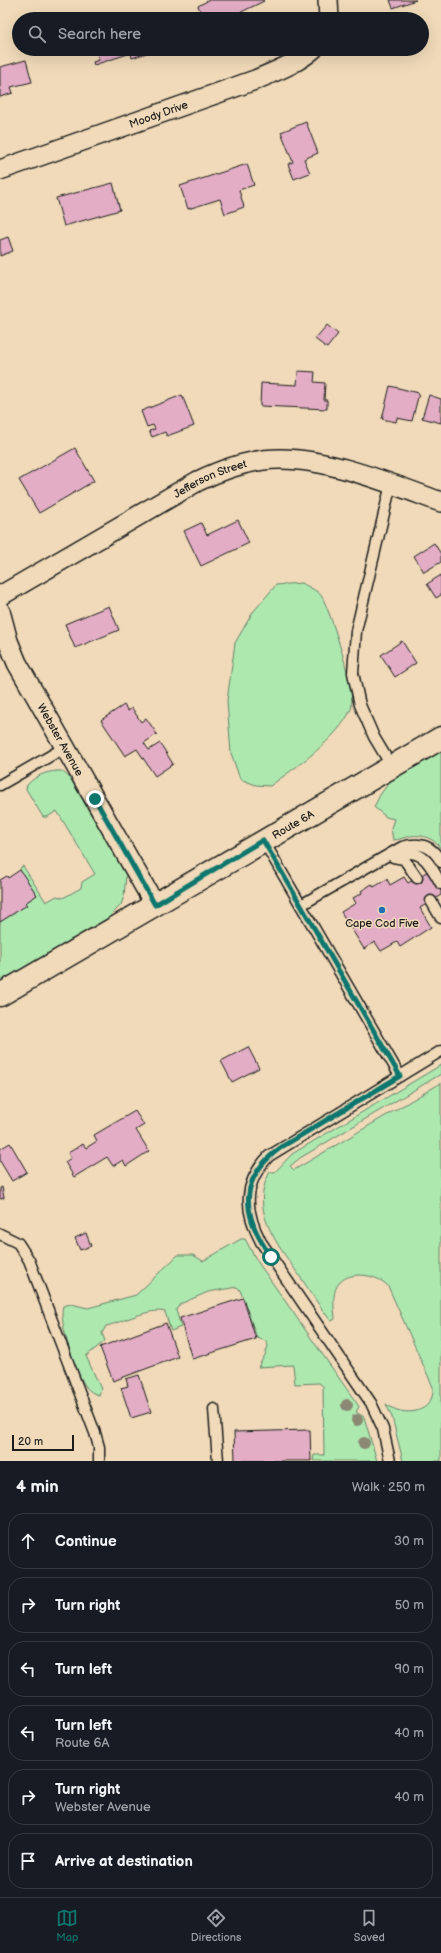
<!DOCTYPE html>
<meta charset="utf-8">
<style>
:root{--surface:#171b24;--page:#20242c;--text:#f1f3f6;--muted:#9ea1a6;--line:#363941;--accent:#0f766e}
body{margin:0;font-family:"Balsamiq Sans",sans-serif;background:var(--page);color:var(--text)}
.scale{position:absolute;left:12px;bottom:10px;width:62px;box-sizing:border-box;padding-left:4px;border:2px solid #1c1c1c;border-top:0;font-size:11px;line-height:14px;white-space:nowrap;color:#1c1c1c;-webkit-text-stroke:3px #f0dab9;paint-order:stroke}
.stop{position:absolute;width:12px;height:12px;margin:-9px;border:3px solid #0f766e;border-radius:50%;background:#fff}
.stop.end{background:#0f766e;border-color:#fff;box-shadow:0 1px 4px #0008}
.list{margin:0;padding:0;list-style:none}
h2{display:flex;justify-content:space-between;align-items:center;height:52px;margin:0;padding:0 16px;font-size:17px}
h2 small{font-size:13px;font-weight:400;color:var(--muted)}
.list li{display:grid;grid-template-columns:26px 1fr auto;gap:12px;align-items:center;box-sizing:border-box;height:56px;margin:0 8px 8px;padding:0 8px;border:1px solid var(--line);border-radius:16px}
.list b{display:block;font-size:15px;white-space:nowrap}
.list p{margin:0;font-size:13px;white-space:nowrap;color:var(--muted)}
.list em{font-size:13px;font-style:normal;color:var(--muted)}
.icon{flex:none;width:22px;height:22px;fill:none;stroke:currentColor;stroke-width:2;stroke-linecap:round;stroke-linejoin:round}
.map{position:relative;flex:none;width:441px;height:1461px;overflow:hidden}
.search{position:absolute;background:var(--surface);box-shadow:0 4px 16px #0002;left:12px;right:12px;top:12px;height:44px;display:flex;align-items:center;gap:10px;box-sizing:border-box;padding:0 14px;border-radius:22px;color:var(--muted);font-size:15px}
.sheet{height:436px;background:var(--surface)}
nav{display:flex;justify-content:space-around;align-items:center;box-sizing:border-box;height:56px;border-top:1px solid var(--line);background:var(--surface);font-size:11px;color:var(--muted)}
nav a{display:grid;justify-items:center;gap:2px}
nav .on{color:var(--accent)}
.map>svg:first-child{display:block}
.green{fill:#ade9af;stroke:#648266}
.building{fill:#e2adc5;stroke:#1c1c1c}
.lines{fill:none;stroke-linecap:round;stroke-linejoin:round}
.service-casing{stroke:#1c1c1c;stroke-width:13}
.minor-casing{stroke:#1c1c1c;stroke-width:22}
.secondary-casing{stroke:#1c1c1c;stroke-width:25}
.service{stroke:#f0dab9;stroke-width:10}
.minor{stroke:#f0dab9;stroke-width:19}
.secondary{stroke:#f0dab9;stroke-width:22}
.tree{fill:#8b8873}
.route{stroke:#0f766e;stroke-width:5}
.poi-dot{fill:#1f6fb2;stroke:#f0dab9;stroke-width:1.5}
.labels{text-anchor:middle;stroke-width:3;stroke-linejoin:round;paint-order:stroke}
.street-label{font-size:11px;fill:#1c1c1c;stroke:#f0dab9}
.poi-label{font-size:11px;fill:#1c1c1c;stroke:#f0dab9}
</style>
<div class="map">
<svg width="441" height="1461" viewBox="0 0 441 1461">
<rect width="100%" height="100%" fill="#f0dab9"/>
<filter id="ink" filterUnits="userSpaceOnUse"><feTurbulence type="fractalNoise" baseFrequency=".025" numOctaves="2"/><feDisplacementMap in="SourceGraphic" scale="8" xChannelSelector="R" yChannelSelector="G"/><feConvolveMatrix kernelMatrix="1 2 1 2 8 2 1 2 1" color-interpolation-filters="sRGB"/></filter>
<g filter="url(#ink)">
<g class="green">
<path d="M302 583C308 587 319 591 322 597 331 613 357 694 351 709 338 739 296 767 270 786L256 785 240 779 231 753 227 701 235 643 253 612 276 585Z"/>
<path d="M441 751V849C435 839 423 834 411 836 404 837 400 840 393 840L391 828 394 819 386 817 374 807 380 795 390 781Z"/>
<path d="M57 771H62L70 778 126 875 124 896 121 905 108 918 0 982V922L26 905 25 903 37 895 20 870 21 867 23 866 46 902 57 896 63 898 81 888 82 882 95 874 57 811 47 817H43L26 789 27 785C36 776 44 772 57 771Z"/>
<path d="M441 1065V1074L300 1158 290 1166 294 1170 441 1083V1461H403L392 1417 386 1404C403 1418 435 1414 433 1387L388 1286C377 1274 347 1269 337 1286 332 1295 334 1308 335 1318L334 1320 331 1321C320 1308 311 1292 301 1278 279 1246 248 1211 270 1172H275L292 1154Z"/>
<path d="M241 1239H245L257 1261 358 1405 359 1407 356 1412 364 1417 377 1461H313L314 1455H324L323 1386 319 1383 295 1384 293 1365 258 1367 265 1355 268 1346 266 1341 257 1338 240 1290 237 1287 208 1292 180 1304 176 1310 181 1327 171 1331 165 1312C150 1307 121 1323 106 1326L102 1333 105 1341 86 1356 101 1389 99 1395C94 1394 89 1391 86 1387 76 1373 58 1322 63 1306L71 1304 88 1308 136 1295 178 1255H193L203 1261Z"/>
</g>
<g class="building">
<path d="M209 0H263L264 1 227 19H204L198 6Z"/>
<path d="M390 0H416L393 8Z"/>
<path d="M96 49H158L132 58 131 53 94 65 93 62 99 60Z"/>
<path d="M26 60 32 82 11 87 13 93 0 97V67Z"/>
<path d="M306 122 318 153 304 159 310 173 294 179 288 164 293 162 281 132Z"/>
<path d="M247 164 254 185 239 190 244 207 225 214 220 199 188 209 180 186Z"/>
<path d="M113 183 120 210 64 226 56 198Z"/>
<path d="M8 237 13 251 0 256V240Z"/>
<path d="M327 325 338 334 327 348 315 339Z"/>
<path d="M298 371 315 372 314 382 325 383 324 400H327V409L260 406 261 383 297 385Z"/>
<path d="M390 386 419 393 412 421 397 418 396 422 382 419Z"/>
<path d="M182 395 194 426 167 436 165 432 152 437 149 431 155 429 153 425 147 427 141 411Z"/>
<path d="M429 395 441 399V423L422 418Z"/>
<path d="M75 448 94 481 39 513 19 480Z"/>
<path d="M238 520 249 543 201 566 184 531 201 523 207 535Z"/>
<path d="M434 543 441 554V562L424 572 414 556Z"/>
<path d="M441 575V595L436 598 427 584Z"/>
<path d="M109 606 119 630 75 648 65 624Z"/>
<path d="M402 641 416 663 395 677 381 655Z"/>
<path d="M124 705 128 711 132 708 141 722 146 718 157 734 144 743 149 750 160 743 173 764 155 776 137 749 125 756 101 720Z"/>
<path d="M20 870 37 895 25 903 27 905 0 922V880L7 876 8 878Z"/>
<path d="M430 870 441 888V895L420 908 431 927 400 947 397 942 381 951 375 942 364 949 341 912 356 903 353 898 362 893 361 891 372 884 374 887 387 879 390 885 404 877 408 883Z"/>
<path d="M248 1047 259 1068 232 1082 221 1061Z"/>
<path d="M135 1111 144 1125 136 1130 149 1151 126 1166 123 1160 113 1166 107 1157 74 1177 65 1162 71 1158 68 1153 83 1144 86 1148 97 1141 94 1135Z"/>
<path d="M10 1143 27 1172 12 1181 0 1161V1149Z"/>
<path d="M2 1187 4 1198 0 1199V1188Z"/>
<path d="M86 1233 91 1246 80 1250 75 1238Z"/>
<path d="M243 1298 256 1339 192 1359 180 1318Z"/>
<path d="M166 1323 178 1357 113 1381 100 1347Z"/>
<path d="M139 1375 151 1412 131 1418 121 1388 128 1386 126 1379Z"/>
<path d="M310 1430 311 1461H235L234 1432Z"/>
</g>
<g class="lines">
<defs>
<g id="service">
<path d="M391 484 356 631 353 673 360 705 374 737 392 767"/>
<path d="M0 785 64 748"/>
<path d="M263 840 400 1076 269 1156C243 1183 244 1210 261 1242L371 1403 383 1429 390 1461"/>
<path d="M395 855C423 847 429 863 441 884"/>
<path d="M393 857 404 859 417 878"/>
<path d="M431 901 441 918"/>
<path d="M301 905 402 847C420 842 432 845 441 862"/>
<path d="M400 1076 441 1051"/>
<path d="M0 1234 18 1243 29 1260 95 1433 99 1447V1461"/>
<path d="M214 1409 218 1461"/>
</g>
<g id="minor">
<path d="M328 0 329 19"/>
<path id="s1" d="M0 170 255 80C276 71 296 64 313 49"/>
<path id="s2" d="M0 596 198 481C223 469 251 459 279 459 329 458 394 485 441 502"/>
<path id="s3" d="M0 611 8 641 17 663 155 905"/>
</g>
<g id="secondary">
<path id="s4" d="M0 995 441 738"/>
</g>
</defs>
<use href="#service" class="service-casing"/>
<use href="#minor" class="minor-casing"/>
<use href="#secondary" class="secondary-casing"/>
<use href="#service" class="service"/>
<use href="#minor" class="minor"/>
<use href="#secondary" class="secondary"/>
</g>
<g class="tree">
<circle cx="347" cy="1405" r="6"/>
<circle cx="357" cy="1420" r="6"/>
<circle cx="364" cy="1443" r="6"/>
</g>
</g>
<g class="lines" filter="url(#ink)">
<path class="route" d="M95 799 155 905 263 840 400 1076 283 1146C237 1178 241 1214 271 1257"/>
</g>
<circle class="poi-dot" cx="382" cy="910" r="4"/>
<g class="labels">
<g class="street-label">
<text dy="4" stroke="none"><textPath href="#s1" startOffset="168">Moody Drive</textPath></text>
<text dy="4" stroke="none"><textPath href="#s2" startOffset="241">Jefferson Street</textPath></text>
<text dy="4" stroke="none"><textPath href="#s3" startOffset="143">Webster Avenue</textPath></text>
<text dy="4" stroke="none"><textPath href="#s4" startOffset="339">Route 6A</textPath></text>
</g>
<g class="poi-label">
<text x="382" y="927">Cape Cod Five</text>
</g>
</g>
</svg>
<div class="scale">20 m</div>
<div class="stop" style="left:271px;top:1257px"></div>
<div class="stop end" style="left:95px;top:799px"></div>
<div class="search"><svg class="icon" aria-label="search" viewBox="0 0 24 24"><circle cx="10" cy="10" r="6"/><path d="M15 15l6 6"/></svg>Search here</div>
</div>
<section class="sheet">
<h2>4 min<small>Walk · 250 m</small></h2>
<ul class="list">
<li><svg class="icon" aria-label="ahead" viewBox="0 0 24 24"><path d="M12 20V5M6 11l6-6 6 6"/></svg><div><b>Continue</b></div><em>30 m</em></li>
<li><svg class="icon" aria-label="right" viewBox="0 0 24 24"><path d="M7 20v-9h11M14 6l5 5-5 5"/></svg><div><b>Turn right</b></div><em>50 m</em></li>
<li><svg class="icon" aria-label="left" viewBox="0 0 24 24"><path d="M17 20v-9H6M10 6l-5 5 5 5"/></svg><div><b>Turn left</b></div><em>90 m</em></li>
<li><svg class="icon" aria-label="left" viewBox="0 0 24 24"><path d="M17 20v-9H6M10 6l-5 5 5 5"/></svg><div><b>Turn left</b><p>Route 6A</p></div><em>40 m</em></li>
<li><svg class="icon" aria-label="right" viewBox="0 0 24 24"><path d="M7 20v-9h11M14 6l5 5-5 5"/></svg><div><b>Turn right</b><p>Webster Avenue</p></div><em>40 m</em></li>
<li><svg class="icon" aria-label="arrive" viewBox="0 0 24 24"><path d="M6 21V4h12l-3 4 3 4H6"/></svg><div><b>Arrive at destination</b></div></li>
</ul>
</section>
<nav>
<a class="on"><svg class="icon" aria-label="map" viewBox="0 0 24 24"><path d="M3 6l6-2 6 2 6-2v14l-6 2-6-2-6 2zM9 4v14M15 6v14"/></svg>Map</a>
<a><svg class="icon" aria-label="directions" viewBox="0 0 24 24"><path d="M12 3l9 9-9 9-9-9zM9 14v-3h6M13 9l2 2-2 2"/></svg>Directions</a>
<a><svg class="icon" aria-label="saved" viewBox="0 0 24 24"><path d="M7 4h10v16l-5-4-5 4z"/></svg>Saved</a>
</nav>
